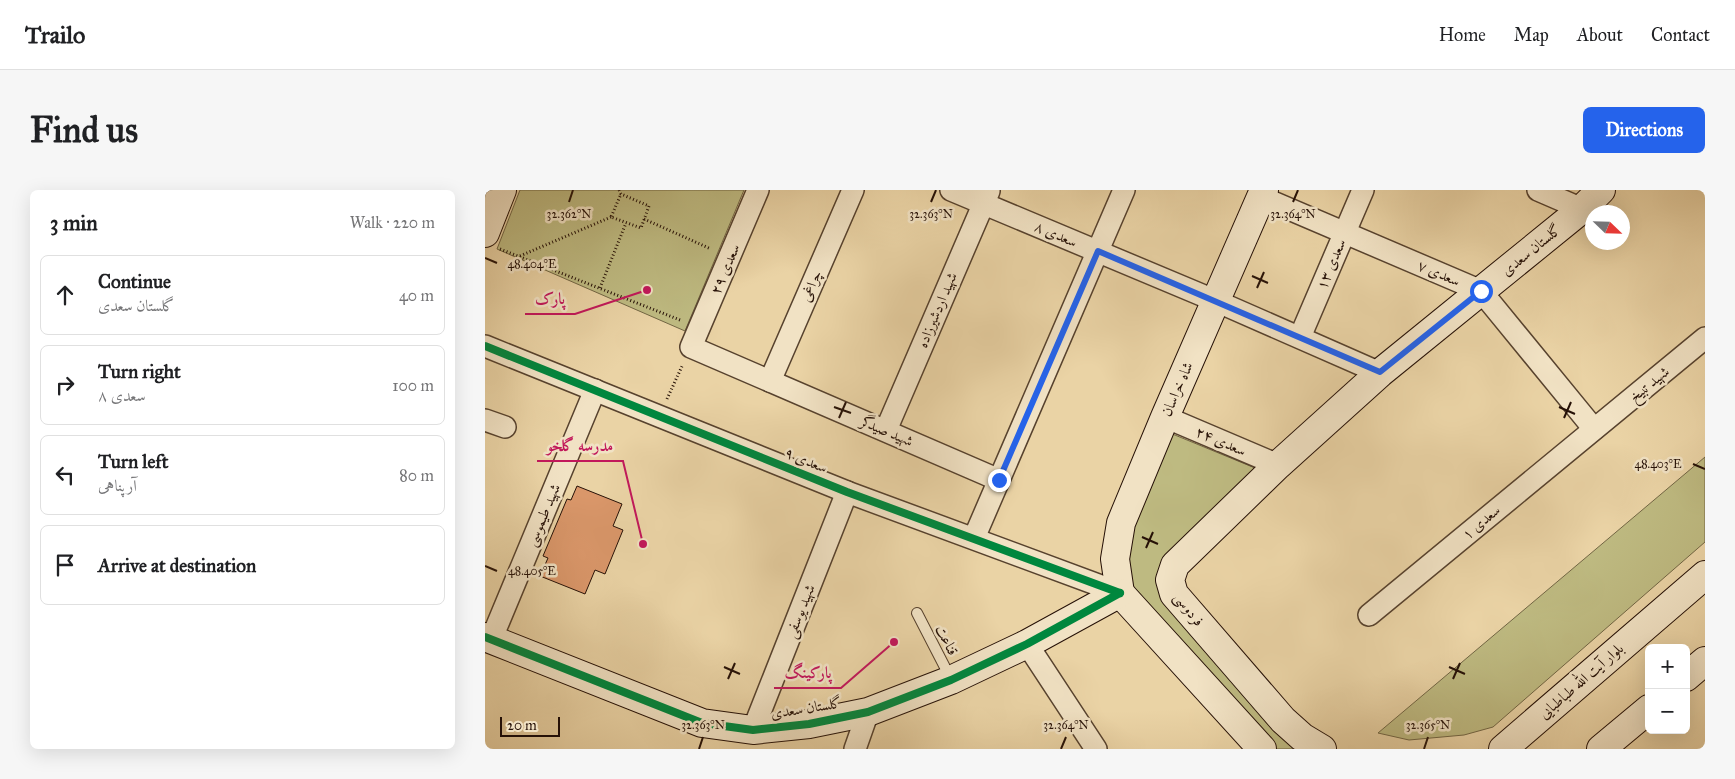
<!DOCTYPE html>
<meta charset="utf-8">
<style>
:root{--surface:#fff;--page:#f6f6f6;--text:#202124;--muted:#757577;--line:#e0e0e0;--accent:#2563eb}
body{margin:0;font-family:"IM FELL Great Primer",Amiri,serif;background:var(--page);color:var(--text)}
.controls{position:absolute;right:15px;bottom:15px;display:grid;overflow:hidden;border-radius:8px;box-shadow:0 5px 20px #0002}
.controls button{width:45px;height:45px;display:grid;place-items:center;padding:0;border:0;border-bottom:1px solid var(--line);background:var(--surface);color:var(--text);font:25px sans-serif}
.compass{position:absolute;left:1100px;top:15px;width:45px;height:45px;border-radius:50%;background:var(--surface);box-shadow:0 5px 20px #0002;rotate:113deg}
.scale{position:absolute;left:15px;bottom:12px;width:60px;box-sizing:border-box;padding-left:5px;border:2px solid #261107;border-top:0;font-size:14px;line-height:18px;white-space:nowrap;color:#261107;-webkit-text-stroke:4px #f1e2c4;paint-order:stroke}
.stop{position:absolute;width:15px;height:15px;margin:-11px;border:4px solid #2563eb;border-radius:50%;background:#fff}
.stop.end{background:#2563eb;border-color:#fff;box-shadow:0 1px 5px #0008}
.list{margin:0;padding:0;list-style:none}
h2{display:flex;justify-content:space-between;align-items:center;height:65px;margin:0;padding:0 20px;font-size:21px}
h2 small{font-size:16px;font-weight:400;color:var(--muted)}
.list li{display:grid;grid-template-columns:32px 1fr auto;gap:15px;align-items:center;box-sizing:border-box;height:80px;margin:0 10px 10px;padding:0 10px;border:1px solid var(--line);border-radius:8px}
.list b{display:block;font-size:19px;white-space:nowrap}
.list p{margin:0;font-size:16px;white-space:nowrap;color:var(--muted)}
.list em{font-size:16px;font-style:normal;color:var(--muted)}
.icon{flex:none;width:28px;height:28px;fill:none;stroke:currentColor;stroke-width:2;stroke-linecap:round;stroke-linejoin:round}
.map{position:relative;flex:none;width:1220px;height:559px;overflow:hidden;border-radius:8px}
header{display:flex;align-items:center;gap:30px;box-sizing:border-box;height:70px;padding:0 25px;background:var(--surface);border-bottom:1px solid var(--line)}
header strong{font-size:24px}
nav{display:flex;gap:28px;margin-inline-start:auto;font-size:18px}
.intro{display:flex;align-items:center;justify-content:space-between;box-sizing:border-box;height:120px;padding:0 30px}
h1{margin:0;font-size:35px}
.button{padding:12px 22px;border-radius:8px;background:var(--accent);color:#fff;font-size:18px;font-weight:700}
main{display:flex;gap:30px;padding:0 30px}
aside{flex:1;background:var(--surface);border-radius:8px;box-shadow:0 5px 20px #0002}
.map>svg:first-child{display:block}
.green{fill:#beba81;stroke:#726644}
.building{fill:#da976a;stroke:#261107}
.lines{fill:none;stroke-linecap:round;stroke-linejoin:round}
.lane-casing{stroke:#57422e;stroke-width:12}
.street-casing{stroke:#57422e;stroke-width:24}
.secondary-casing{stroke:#261107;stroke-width:30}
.path{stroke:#261107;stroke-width:3;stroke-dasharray:1 2.5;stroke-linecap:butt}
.lane{stroke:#f1e2c4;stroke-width:10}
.street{stroke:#f1e2c4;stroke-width:21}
.secondary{stroke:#f1e2c4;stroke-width:28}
.cycleway-casing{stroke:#f1e2c4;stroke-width:11}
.cycleway{stroke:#00873e;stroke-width:8}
.route{stroke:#2563eb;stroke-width:6}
.ticks{fill:none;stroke:#261107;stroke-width:2}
.labels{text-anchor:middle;stroke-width:5;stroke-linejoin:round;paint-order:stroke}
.street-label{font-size:15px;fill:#261107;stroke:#f1e2c4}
.ticks-label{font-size:12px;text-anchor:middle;fill:#261107;stroke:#f1e2c4;stroke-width:5;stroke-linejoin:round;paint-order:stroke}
.leader{fill:none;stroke:#c2185b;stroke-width:2}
.callout-dot{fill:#c2185b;stroke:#f1e2c4;stroke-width:2}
.callout-label{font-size:16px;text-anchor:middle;font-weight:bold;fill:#c2185b;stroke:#f1e2c4;stroke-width:5;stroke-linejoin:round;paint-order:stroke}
</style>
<header>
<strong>Trailo</strong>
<nav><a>Home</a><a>Map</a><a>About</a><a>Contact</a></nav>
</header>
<div class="intro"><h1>Find us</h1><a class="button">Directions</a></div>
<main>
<aside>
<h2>3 min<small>Walk · 220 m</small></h2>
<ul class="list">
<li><svg class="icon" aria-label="ahead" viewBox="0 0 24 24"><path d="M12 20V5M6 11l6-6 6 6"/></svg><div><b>Continue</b><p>گلستان سعدی</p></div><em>40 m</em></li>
<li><svg class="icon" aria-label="right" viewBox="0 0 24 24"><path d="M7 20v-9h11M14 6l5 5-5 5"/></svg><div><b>Turn right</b><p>سعدی ۸</p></div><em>100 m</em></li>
<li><svg class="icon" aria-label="left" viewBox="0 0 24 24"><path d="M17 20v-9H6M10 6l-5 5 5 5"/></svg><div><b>Turn left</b><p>آرپناهی</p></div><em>80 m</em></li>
<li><svg class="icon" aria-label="arrive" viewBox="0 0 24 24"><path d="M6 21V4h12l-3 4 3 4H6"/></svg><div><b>Arrive at destination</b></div></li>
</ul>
</aside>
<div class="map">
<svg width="1220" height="559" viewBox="0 0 1220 559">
<rect width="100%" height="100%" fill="#ead3a5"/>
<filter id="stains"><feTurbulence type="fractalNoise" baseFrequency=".004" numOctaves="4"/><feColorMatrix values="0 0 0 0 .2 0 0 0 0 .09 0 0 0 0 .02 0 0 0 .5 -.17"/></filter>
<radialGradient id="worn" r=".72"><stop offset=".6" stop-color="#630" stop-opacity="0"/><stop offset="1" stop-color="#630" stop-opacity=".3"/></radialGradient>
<g class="green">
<path d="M35 0H259L200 141 12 59Z"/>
<path d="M685 243 770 278 675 380 823 559H788L644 396 642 351Z"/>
<path d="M1220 267V352L1008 537 979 545 924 550 893 543Z"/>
</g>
<path class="building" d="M92 296 137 314 128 336 138 340 120 384 110 380 100 404 55 386 63 368 58 366 82 309 86 310Z"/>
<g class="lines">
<defs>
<path id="lane" d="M432 423 466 489"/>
<g id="street">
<path d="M273 0 206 157 514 290"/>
<path d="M466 0 731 111 895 183"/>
<path d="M1053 0 1097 19"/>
<path d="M776 7 996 101 1109 239"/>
<path d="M815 147 878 0"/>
<path d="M0 156 362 302 635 403"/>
<path d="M285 191 368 0"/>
<path d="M680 227 793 275"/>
<path d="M0 230 20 237"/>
<path d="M401 240 504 1"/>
<path d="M489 348 639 0"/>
<path d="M884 425 1220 148"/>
<path d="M6 450 110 200"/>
<path d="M542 454 611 559"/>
<path d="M268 540 362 302"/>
<path d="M370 559 383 522"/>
</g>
<g id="secondary">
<path d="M0 43 17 0"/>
<path d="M635 403 630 369 636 333 680 227 779 0"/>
<path d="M635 403 777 559"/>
<path d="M0 447 217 533 268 540 324 534 383 522 466 490 542 454 635 403"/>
<path d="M1201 487 1220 471"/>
<path d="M837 559 817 547 798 530 689 404 685 390 690 375 793 275 895 183 1097 19 1116 0"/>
<path d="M1018 559 1220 385"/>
<path d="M1116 559 1164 519"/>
</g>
</defs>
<use href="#lane" class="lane-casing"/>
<use href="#street" class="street-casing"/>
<use href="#secondary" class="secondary-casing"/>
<g class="path">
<path d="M134 0 136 4 164 16 156 38 126 27 136 4"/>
<path d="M159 29 226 59"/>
<path d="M15 59 195 130"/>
<path d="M35 66 126 27"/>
<path d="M115 98 141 33"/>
<path d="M182 209 198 174"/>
</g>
<use href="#lane" class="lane"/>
<use href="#street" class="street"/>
<use href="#secondary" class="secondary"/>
<defs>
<g id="cycleway">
<path d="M0 156 362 302 635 403"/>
<path d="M0 447 217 533 268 540 324 534 383 522 466 490 542 454 635 403"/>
</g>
</defs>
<use href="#cycleway" class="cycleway-casing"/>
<use href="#cycleway" class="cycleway"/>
</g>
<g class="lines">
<path class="route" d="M514 290 613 61 895 182 996 101"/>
</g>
<path class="ticks" d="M84 12 88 0M446 12 451 0M808 12 813 0M0 68 12 73M767 86 783 93M772 98 779 82M349 217 366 223M1074 217 1090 224M354 228 361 212M1079 228 1086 212M1208 274 1220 279M657 347 673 354M661 358 668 342M0 376 12 381M239 477 255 484M964 477 980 484M243 489 250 473M968 489 975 473M214 559 218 547M576 559 581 547M939 559 943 547"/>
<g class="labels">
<g class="street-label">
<text transform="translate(571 44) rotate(23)" y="5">سعدی ۸</text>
<text transform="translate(1046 60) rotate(-39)" y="5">گلستان سعدی</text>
<text transform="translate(846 74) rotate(-67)" y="5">سعدی ۱۳</text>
<text transform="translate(240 79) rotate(-67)" y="5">سعدی ۲۹</text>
<text transform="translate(954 83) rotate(23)" y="5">سعدی ۷</text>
<text transform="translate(326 96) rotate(-67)" y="5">چراغی</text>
<text transform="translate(452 120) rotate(-67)" y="5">شهید اردشیرزاده</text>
<text transform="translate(1164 194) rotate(-39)" y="5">شهید تبیخ</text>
<text transform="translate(692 199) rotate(-66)" y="5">شاه خراسان</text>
<text transform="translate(402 241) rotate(23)" y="5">شهید صیدگر</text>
<text transform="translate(736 251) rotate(23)" y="5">سعدی ۲۴</text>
<text transform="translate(321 270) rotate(22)" y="5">سعدی ۹</text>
<text transform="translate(58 325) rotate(-67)" y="5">شهید طیموسی</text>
<text transform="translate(996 332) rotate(-40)" y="5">سعدی ۱</text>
<text transform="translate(704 419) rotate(52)" y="5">فردوسی</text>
<text transform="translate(315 421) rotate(-68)" y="5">شهید یوسفی</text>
<text transform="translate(462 450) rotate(63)" y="5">قناعت</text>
<text transform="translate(1096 491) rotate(-41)" y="5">بلوار آیت الله طباطبایی</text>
<text transform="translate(321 518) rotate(-9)" y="5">گلستان سعدی</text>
</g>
</g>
<g class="ticks-label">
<text x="84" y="28">32.362°N</text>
<text x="446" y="28">32.363°N</text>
<text x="808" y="28">32.364°N</text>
<text x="47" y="78">48.404°E</text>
<text x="1173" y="278">48.403°E</text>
<text x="47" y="385">48.405°E</text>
<text x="218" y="539">32.363°N</text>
<text x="581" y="539">32.364°N</text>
<text x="943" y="539">32.365°N</text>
</g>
<path class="leader" d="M162 100L90 124H40M158 354L138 271H52M409 452L356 498H289"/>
<g class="callout-dot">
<circle cx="162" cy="100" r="5"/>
<circle cx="158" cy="354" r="5"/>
<circle cx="409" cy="452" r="5"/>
</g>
<g class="callout-label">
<text x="65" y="114">پارک</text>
<text x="95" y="261">مدرسه گلخو</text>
<text x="323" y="488">پارکینگ</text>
</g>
<rect width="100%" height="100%" filter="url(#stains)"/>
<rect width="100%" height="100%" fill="url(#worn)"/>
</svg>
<div class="controls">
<button>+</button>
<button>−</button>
</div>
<svg class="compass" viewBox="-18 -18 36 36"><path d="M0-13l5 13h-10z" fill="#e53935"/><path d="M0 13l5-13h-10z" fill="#757577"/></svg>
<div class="scale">20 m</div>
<div class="stop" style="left:996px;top:101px"></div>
<div class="stop end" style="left:514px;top:290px"></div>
</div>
</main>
